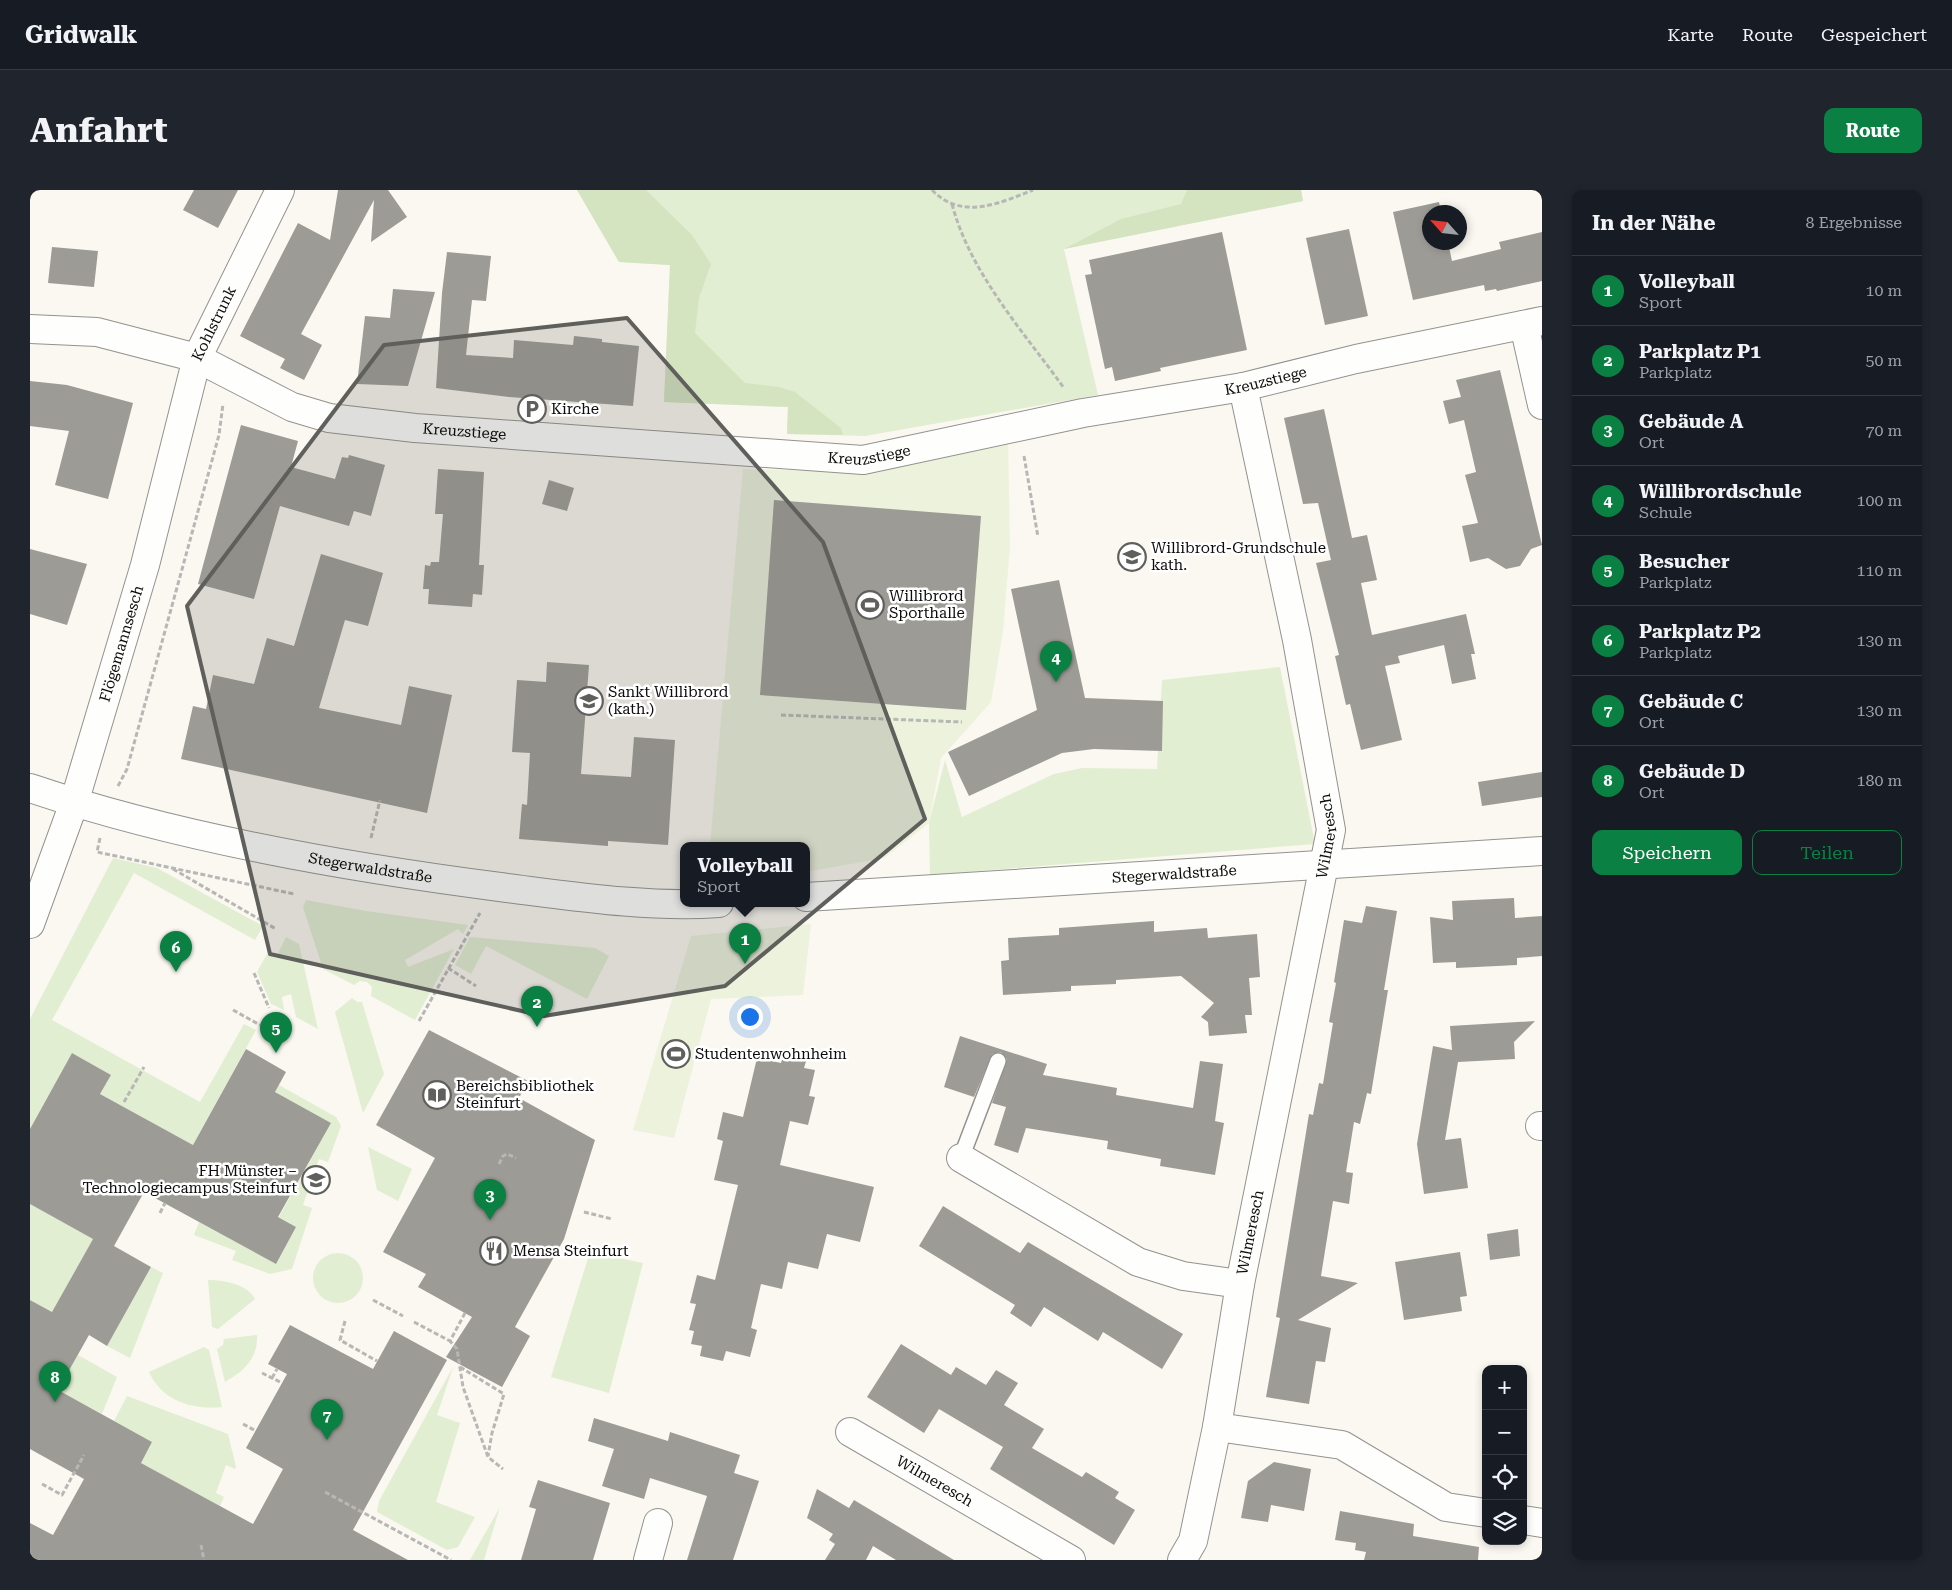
<!DOCTYPE html>
<html lang="de">
<meta charset="utf-8">
<style>
:root{--surface:#171b24;--page:#20242c;--text:#f1f3f6;--muted:#9ea1a6;--line:#363941;--accent:#0b8043}
body{margin:0;font-family:"Roboto Serif",serif;background:var(--page);color:var(--text)}
.controls{position:absolute;right:15px;bottom:15px;display:grid;overflow:hidden;border-radius:10px;box-shadow:0 2px 8px #0003}
.controls button{width:45px;height:45px;display:grid;place-items:center;padding:0;border:0;border-bottom:1px solid var(--line);background:var(--surface);color:var(--text);font:25px sans-serif}
.compass{position:absolute;left:1392px;top:15px;width:45px;height:45px;border-radius:50%;background:var(--surface);box-shadow:0 2px 8px #0003;rotate:297deg}
.you{position:absolute;left:719px;top:826px;width:18px;height:18px;margin:-12px;border:4px solid #fff;border-radius:50%;background:#1a73e8;box-shadow:0 0 0 8px #1a73e833}
.badge{display:grid;place-items:center;width:32px;height:32px;border-radius:50%;background:var(--accent);color:#fff;font-size:16px;font-weight:700}
.pin{position:absolute;translate:-50% -41px;filter:drop-shadow(0 1px 2px #0008)}
.pin::after{content:'';position:absolute;top:26px;width:18px;height:15px;background:inherit;clip-path:polygon(0 0,100% 0,50% 100%)}
.popup{position:absolute;left:650px;top:652px;width:130px;height:65px;box-sizing:border-box;display:grid;place-content:center;border-radius:10px;background:var(--surface);filter:drop-shadow(0 1px 4px #0005);font-size:16px;white-space:nowrap;color:var(--muted)}
.popup b{font-size:19px;color:var(--text)}
.popup::after{content:'';position:absolute;left:50%;top:100%;margin-left:-10px;border:10px solid transparent;border-top-color:var(--surface)}
.list{margin:0;padding:0;list-style:none}
h2{display:flex;justify-content:space-between;align-items:center;height:65px;margin:0;padding:0 20px;font-size:21px}
h2 small{font-size:16px;font-weight:400;color:var(--muted)}
.list li{display:grid;grid-template-columns:32px 1fr auto;gap:15px;align-items:center;box-sizing:border-box;height:70px;padding:0 20px;border-top:1px solid var(--line)}
.list b{display:block;font-size:19px;white-space:nowrap}
.list p{margin:0;font-size:16px;white-space:nowrap;color:var(--muted)}
.list em{font-size:16px;font-style:normal;color:var(--muted)}
.actions{display:flex;gap:10px;padding:15px 20px}
.actions a{flex:1;padding:11px 0;border:1px solid var(--accent);border-radius:10px;text-align:center;font-size:18px;color:var(--accent)}
.actions .main{background:var(--accent);color:#fff}
.icon{flex:none;width:28px;height:28px;fill:none;stroke:currentColor;stroke-width:2;stroke-linecap:round;stroke-linejoin:round}
.map{position:relative;flex:none;width:1512px;height:1370px;overflow:hidden;border-radius:10px}
header{display:flex;align-items:center;gap:30px;box-sizing:border-box;height:70px;padding:0 25px;background:var(--surface);border-bottom:1px solid var(--line)}
header strong{font-size:24px}
nav{display:flex;gap:28px;margin-inline-start:auto;font-size:18px}
.intro{display:flex;align-items:center;justify-content:space-between;box-sizing:border-box;height:120px;padding:0 30px}
h1{margin:0;font-size:35px}
.button{padding:12px 22px;border-radius:10px;background:var(--accent);color:#fff;font-size:18px;font-weight:700}
main{display:flex;gap:30px;padding:0 30px}
aside{flex:1;background:var(--surface);border-radius:10px;box-shadow:0 2px 8px #0003}
.map>svg:first-child{display:block}
.green{fill:#e2eed2}
.forest{fill:#d4e4c1}
.pitch{fill:#ecf2dc}
.building{fill:#9d9b96}
.lines{fill:none;stroke-linecap:round;stroke-linejoin:round}
.lane-casing{stroke:#93928f;stroke-width:18}
.street-casing{stroke:#93928f;stroke-width:30}
.path{stroke:#b7b7b5;stroke-width:3;stroke-dasharray:5 2.5;stroke-linecap:butt}
.lane{stroke:#fefefd;stroke-width:15}
.street{stroke:#fefefd;stroke-width:28}
.marked{fill:#5f5f5c;fill-opacity:0.2;stroke:#5f5f5c;stroke-width:4;stroke-linejoin:round}
.labels{text-anchor:middle;stroke-width:5;stroke-linejoin:round;paint-order:stroke}
.street-label{font-size:15px;fill:#0c0c0c;stroke:#fff}
.poi-label{font-size:15px;fill:#0c0c0c;stroke:#fff;text-anchor:start}
</style>
<header>
<strong>Gridwalk</strong>
<nav><a>Karte</a><a>Route</a><a>Gespeichert</a></nav>
</header>
<div class="intro"><h1>Anfahrt</h1><a class="button">Route</a></div>
<main>
<div class="map">
<svg width="1512" height="1370" viewBox="0 0 1512 1370">
<rect width="100%" height="100%" fill="#faf8f0"/>
<g class="green">
<path d="M547 0H1271L1273 11 1034 59 1068 205 835 246 757 244 758 217 634 212 640 75 589 72Z"/>
<path d="M1250 477 1285 654 900 685 899 633 915 570 932 627 1024 584 1052 578 1127 579 1132 490Z"/>
<path d="M83 668 127 678 233 736 225 750 104 683 22 830 170 912 214 834 226 840 163 955 70 904 81 885 42 863 0 939V829Z"/>
<path d="M276 710 336 721 438 735 433 744 428 739 375 770 378 777 424 759 385 830 341 806 342 797 337 792 330 791 324 795 293 779 273 717Z"/>
<path d="M256 747 269 754 288 839 266 827 261 804 252 807 254 820 241 814 227 782 237 764 246 768Z"/>
<path d="M440 747 565 758 579 766 557 809 456 756 441 784 425 775Z"/>
<path d="M322 808 327 812H332L354 884 333 923 305 822Z"/>
<path d="M249 895 306 927 311 936 298 972 289 969 273 1015 282 1018 262 1079 240 1084 202 1070 206 1061 164 1045 169 1032 246 1074 266 1037 249 1027 301 933 245 902Z"/>
<path d="M338 957 382 979 368 1011 347 1000Z"/>
<path d="M0 1014 63 1049 22 1122 0 1110Z"/>
<path d="M560 1062 613 1073 579 1203 521 1187Z"/>
<circle cx="308" cy="1088" r="25"/>
<path d="M121 1077 133 1083 100 1168 77 1156Z"/>
<path d="M178 1090C194 1090 217 1094 225 1109L188 1139 182 1137Z"/>
<path d="M227 1145C228 1169 214 1181 195 1192L187 1159 193 1155 194 1149Z"/>
<path d="M174 1157 179 1160 192 1217C162 1220 132 1211 119 1182Z"/>
<path d="M48 1165 87 1187 72 1224 28 1200Z"/>
<path d="M423 1177 407 1225 430 1233 406 1312 445 1327 428 1357 417 1360 347 1322 349 1311Z"/>
<path d="M97 1206 198 1244 206 1277 205 1279 196 1275 186 1303 194 1307 190 1316 111 1273 122 1252 84 1231Z"/>
<path d="M470 1317 454 1370H440Z"/>
</g>
<g class="forest">
<path d="M547 0H616L662 45 681 74 669 108 665 143 715 193 749 197 765 202 811 238 813 245 757 244 758 217 634 212 640 75 589 72Z"/>
<path d="M1157 0H1271L1273 11 1034 59 1091 29 1151 14Z"/>
</g>
<g class="pitch">
<path d="M978 250 980 357 973 441 961 512 911 568 899 633 854 668 776 682V655H680L713 279 834 282Z"/>
<path d="M781 734 773 805 681 809 644 948 603 940 661 746Z"/>
</g>
<g class="building">
<path d="M164 0H208L188 38 153 20Z"/>
<path d="M308 0H358L377 27 341 52 344 10 271 144 292 155 274 190 250 178 255 169 210 146 268 33 300 50Z"/>
<path d="M1409 12 1411 22H1400V52H1418L1422 71 1471 59 1469 52 1512 42V91L1467 101 1466 99 1455 101 1454 95 1383 110 1363 22Z"/>
<path d="M1319 39 1338 126 1295 135 1276 48Z"/>
<path d="M1192 42 1217 160 1130 178 1131 181 1085 191 1082 177 1075 179 1055 85 1062 84 1059 70Z"/>
<path d="M22 57 68 61 64 97 18 93Z"/>
<path d="M417 62 461 66 456 111 442 110 436 165 483 168 484 150 543 155 544 146 572 149V152L609 156 603 216 479 207 406 198 412 103Z"/>
<path d="M363 99 405 102 378 196 327 194 335 126 360 128Z"/>
<path d="M1470 180 1512 355 1501 359 1490 376 1476 379 1458 368 1440 372 1432 336 1448 333 1435 285 1446 282 1434 230 1419 234 1413 211 1431 207 1426 190Z"/>
<path d="M0 191 37 195 103 213 78 309 25 295 39 241 0 236Z"/>
<path d="M1294 219 1322 348 1337 345 1347 390 1331 393 1342 445 1436 424 1445 464H1441L1446 489 1422 494 1414 455 1368 466 1370 473 1355 476 1372 550 1331 560 1320 514 1316 515 1305 466 1309 465 1286 373 1301 370 1288 313 1273 314 1254 228Z"/>
<path d="M211 235 268 251 261 277 305 289 312 267 318 268 319 265 355 275 341 326 324 321 319 336 250 316 224 409 168 394Z"/>
<path d="M408 279 454 282 449 375H454L452 405 443 404 442 417 398 414 399 399H393L395 375 400 376 401 372H409L413 324H405Z"/>
<path d="M519 290 544 298 537 321 512 314Z"/>
<path d="M744 310 951 326 936 520 730 505Z"/>
<path d="M0 359 57 374 37 435 0 424Z"/>
<path d="M291 364 353 383 338 436 315 430 289 518 371 535 379 496 422 505 397 623 151 569 163 516 176 519 183 485 224 494 237 448 264 456Z"/>
<path d="M1029 390 1055 508 1133 511 1132 561 1064 559 1032 563 939 606 918 562 1007 520 981 399Z"/>
<path d="M517 472 559 475 551 584 601 587 604 547 645 550 638 655 578 651V656L489 649 492 614 497 615 500 563 482 562 487 490 516 492Z"/>
<path d="M1512 582V607L1452 616 1448 592Z"/>
<path d="M1484 708 1485 728 1512 726V766L1487 768V775L1426 778V772L1403 773 1400 727 1423 730 1422 711Z"/>
<path d="M1336 716 1367 721 1354 800H1358L1341 904 1337 903 1330 934 1324 932 1316 982 1323 983 1319 1014 1303 1011 1291 1086 1328 1093 1268 1130 1301 1138 1295 1172 1286 1171 1279 1214 1236 1207 1250 1128 1246 1127 1279 924 1283 925 1289 893 1293 894 1298 863 1303 833 1299 832 1306 793 1304 792 1314 730 1332 733Z"/>
<path d="M1124 731V742L1177 738 1178 748 1227 744 1230 787 1219 788 1222 825H1215L1217 843 1179 846 1178 832 1171 827 1184 813 1151 786 1086 790V794L1041 796V801L973 805 971 771 979 770 978 748 1029 745V738Z"/>
<path d="M1505 831 1484 852 1485 869 1428 872 1415 950 1431 948 1438 998 1394 1004 1387 954 1403 856 1422 860 1420 836Z"/>
<path d="M399 840 498 891 489 908 565 950 534 1049 485 1137 500 1146 472 1197 416 1167 442 1127 388 1097 396 1084 353 1062 405 968 346 935Z"/>
<path d="M930 846 1017 874 1013 885 1087 898 1086 905 1163 918 1170 871 1193 874 1185 931 1194 933 1185 985 1130 976 1131 969 1077 959 1078 951 996 938 988 963 964 955 976 917 962 913 977 869 971 862 962 864 944 907 914 897Z"/>
<path d="M216 859 256 882 245 902 301 933 248 1027 266 1037 246 1074 114 1002 84 1056 121 1077 77 1156 59 1145 28 1200 122 1252 111 1273 223 1334 253 1279 216 1258 257 1184 238 1174 260 1135 343 1179 364 1141 417 1170 323 1340 378 1370H0V1333L23 1345 54 1289 0 1259V1110L22 1122 63 1049 0 1014V939L42 863 81 885 70 904 163 955Z"/>
<path d="M754 863 777 868 774 878 785 880 779 906 785 907 778 935 760 931 750 975 844 997 830 1052 797 1044 788 1079 758 1072 752 1099 731 1094 721 1138 727 1140 720 1167 696 1161 693 1171 670 1166 672 1156 661 1154 664 1141 659 1140 666 1114 660 1113 667 1085 685 1090 708 995 684 990 693 951 687 949 693 922 713 927 727 868 751 873Z"/>
<path d="M913 1016 990 1063 998 1052 1153 1144 1132 1179 1073 1142 1068 1151 1014 1117 1001 1137 980 1123 985 1115 889 1056Z"/>
<path d="M1488 1039 1490 1066 1460 1070 1457 1044Z"/>
<path d="M1430 1062 1437 1106 1430 1107 1432 1121 1374 1130 1365 1072Z"/>
<path d="M871 1154 921 1185 926 1177 956 1195 966 1180 988 1193 974 1215 1014 1239 1002 1258 1052 1287 1056 1282 1089 1302 1085 1308 1105 1320 1084 1355 960 1279 973 1257 909 1219 894 1243 837 1207Z"/>
<path d="M564 1228 638 1251 640 1242 710 1265 704 1283 729 1291 703 1370H657L677 1306 620 1288 614 1309 572 1296 584 1259 558 1251Z"/>
<path d="M1244 1272 1281 1279 1274 1321 1241 1315 1238 1332 1211 1328 1218 1291Z"/>
<path d="M508 1290 580 1313 563 1370H491L506 1319 499 1317Z"/>
<path d="M787 1299 819 1318 824 1310 924 1370H866L843 1356 836 1370H795L805 1354 799 1350 803 1344 777 1328Z"/>
<path d="M1310 1321 1384 1334 1383 1346 1449 1357 1448 1370H1334L1336 1362 1325 1360 1326 1353 1305 1350Z"/>
</g>
<g class="lines">
<defs>
<path id="lane" d="M931 968 968 871"/>
<g id="street">
<path d="M1494 135 1512 215"/>
<path id="s1" d="M0 139 67 142 167 168 262 217 299 228 385 238 833 270 1053 223 1213 197 1326 169 1512 131"/>
<path id="s2" d="M0 598C148 648 315 677 470 697 542 706 617 718 689 713"/>
<path id="s3" d="M776 707 1512 661"/>
<path id="s4" d="M0 734 44 613 115 375 167 168 250 0"/>
<path d="M1510 936H1512"/>
<path d="M931 968 1108 1072 1153 1086 1210 1094"/>
<path d="M1187 1237 1312 1255 1416 1317 1456 1323"/>
<path id="s5" d="M820 1242 1041 1370"/>
<path d="M1493 1330 1512 1333"/>
<path d="M618 1370 628 1333"/>
<path id="s6" d="M1152 1370 1163 1351 1187 1237 1210 1094 1301 640 1267 450 1213 197"/>
</g>
</defs>
<use href="#lane" class="lane-casing"/>
<use href="#street" class="street-casing"/>
<g class="path">
<path d="M902 0C932 31 970 13 1003 0"/>
<path d="M922 14C940 83 993 141 1034 198"/>
<path d="M994 266 1008 347"/>
<path d="M751 525 932 532"/>
<path d="M88 596 97 579 189 245 193 214"/>
<path d="M70 648 67 662 264 704"/>
<path d="M341 648 350 610"/>
<path d="M143 679 246 739"/>
<path d="M418 778 446 796"/>
<path d="M224 783 239 818"/>
<path d="M203 820 230 835"/>
<path d="M389 831 450 723"/>
<path d="M94 912 114 877"/>
<path d="M469 974 473 966 477 964 486 968"/>
<path d="M554 1022 582 1029"/>
<path d="M130 1023 135 1013"/>
<path d="M343 1110 373 1126"/>
<path d="M435 1123 420 1151 427 1159 433 1197 458 1267 473 1279"/>
<path d="M315 1131 310 1150 347 1171"/>
<path d="M384 1132 420 1151"/>
<path d="M430 1177 474 1204 462 1243 458 1266"/>
<path d="M232 1183 252 1193"/>
<path d="M242 1188 247 1179"/>
<path d="M213 1234 226 1241"/>
<path d="M12 1294 32 1305 54 1265"/>
<path d="M295 1302 421 1370"/>
<path d="M171 1355 174 1370"/>
</g>
<use href="#lane" class="lane"/>
<use href="#street" class="street"/>
</g>
<path class="marked" d="M597 128 793 352 895 629 695 796 514 826 240 764 157 416 354 155Z"/>
<defs>
<symbol id="parking-ring" viewBox="-11 -11 22 22"><circle r="9.5" fill="#fff" stroke="#5f5f5c" stroke-width="1.5"/><path d="M-3.5-5.5H1a3.5 3.5 0 0 1 0 7H-1V5.5H-3.5ZM-1-3.4V-.6H.8a1.4 1.4 0 0 0 0-2.8Z" fill="#5f5f5c"/></symbol>
<symbol id="school-ring" viewBox="-11 -11 22 22"><circle r="9.5" fill="#fff" stroke="#5f5f5c" stroke-width="1.5"/><path d="M0-5L7-2L0 1L-7-2ZM-4 1L0 2.5L4 1V4Q0 6-4 4Z" fill="#5f5f5c"/></symbol>
<symbol id="stadium-ring" viewBox="-11 -11 22 22"><circle r="9.5" fill="#fff" stroke="#5f5f5c" stroke-width="1.5"/><path d="M0-5a6.5 5 0 1 0 0 10a6.5 5 0 1 0 0-10ZM-3.5-1.8h7v3.6h-7Z" fill="#5f5f5c"/></symbol>
<symbol id="library-ring" viewBox="-11 -11 22 22"><circle r="9.5" fill="#fff" stroke="#5f5f5c" stroke-width="1.5"/><path d="M-6-4Q-3-5.5-.7-3.5V5Q-3 3-6 4ZM6-4Q3-5.5 .7-3.5V5Q3 3 6 4Z" fill="#5f5f5c"/></symbol>
<symbol id="university-ring" viewBox="-11 -11 22 22"><circle r="9.5" fill="#fff" stroke="#5f5f5c" stroke-width="1.5"/><path d="M0-5L7-2L0 1L-7-2ZM-4 1L0 2.5L4 1V4Q0 6-4 4Z" fill="#5f5f5c"/></symbol>
<symbol id="restaurant-ring" viewBox="-11 -11 22 22"><circle r="9.5" fill="#fff" stroke="#5f5f5c" stroke-width="1.5"/><path d="M-5-6h1v4h1v-4h1v4h1v-4h1v5L-1.5 .5V6h-2V.5L-5-1ZM5-6V6H3V1.5H1.5Q1.5-4 5-6Z" fill="#5f5f5c"/></symbol>
</defs>
<g fill-rule="evenodd">
<use href="#parking-ring" x="486" y="203" width="32" height="32"/>
<use href="#school-ring" x="1086" y="351" width="32" height="32"/>
<use href="#stadium-ring" x="824" y="399" width="32" height="32"/>
<use href="#school-ring" x="543" y="495" width="32" height="32"/>
<use href="#stadium-ring" x="630" y="848" width="32" height="32"/>
<use href="#library-ring" x="391" y="889" width="32" height="32"/>
<use href="#university-ring" x="270" y="974" width="32" height="32"/>
<use href="#restaurant-ring" x="448" y="1045" width="32" height="32"/>
</g>
<g class="labels">
<g class="street-label">
<text dy="5" stroke="none"><textPath href="#s4" startOffset="629">Kohlstrunk</textPath></text>
<text dy="5" stroke="none"><textPath href="#s1" startOffset="1262">Kreuzstiege</textPath></text>
<text dy="5" stroke="none"><textPath href="#s1" startOffset="452">Kreuzstiege</textPath></text>
<text dy="5" stroke="none"><textPath href="#s1" startOffset="858">Kreuzstiege</textPath></text>
<text dy="5" stroke="none"><textPath href="#s4" startOffset="295">Flögemannsesch</textPath></text>
<text dy="5" stroke="none"><textPath href="#s6" startOffset="740">Wilmeresch</textPath></text>
<text dy="5" stroke="none"><textPath href="#s2" startOffset="350">Stegerwaldstraße</textPath></text>
<text dy="5" stroke="none"><textPath href="#s3" startOffset="369">Stegerwaldstraße</textPath></text>
<text dy="5" stroke="none"><textPath href="#s6" startOffset="336">Wilmeresch</textPath></text>
<text dy="5" stroke="none"><textPath href="#s5" startOffset="98">Wilmeresch</textPath></text>
</g>
<g class="poi-label">
<text x="521" y="224">Kirche</text>
<text x="1121" y="363">Willibrord-Grundschule<tspan x="1121" dy="17">kath.</tspan></text>
<text x="859" y="411">Willibrord<tspan x="859" dy="17">Sporthalle</tspan></text>
<text x="578" y="507">Sankt Willibrord<tspan x="578" dy="17">(kath.)</tspan></text>
<text x="665" y="869">Studentenwohnheim</text>
<text x="426" y="901">Bereichsbibliothek<tspan x="426" dy="17">Steinfurt</tspan></text>
<text x="267" y="986" text-anchor="end">FH Münster –<tspan x="267" dy="17">Technologiecampus Steinfurt</tspan></text>
<text x="483" y="1066">Mensa Steinfurt</text>
</g>
</g>
</svg>
<div class="controls">
<button>+</button>
<button>−</button>
<button><svg class="icon" aria-label="locate" viewBox="0 0 24 24"><circle cx="12" cy="12" r="6"/><path d="M12 2v4M12 18v4M2 12h4M18 12h4"/></svg></button>
<button><svg class="icon" aria-label="layers" viewBox="0 0 24 24"><path d="M12 4l9 5-9 5-9-5zM3 14l9 5 9-5"/></svg></button>
</div>
<svg class="compass" viewBox="-18 -18 36 36"><path d="M0-13l5 13h-10z" fill="#e53935"/><path d="M0 13l5-13h-10z" fill="#9ea1a6"/></svg>
<div class="you"></div>
<div class="pin badge" style="left:715px;top:774px">1</div>
<div class="popup"><b>Volleyball</b>Sport</div>
<div class="pin badge" style="left:507px;top:837px">2</div>
<div class="pin badge" style="left:460px;top:1030px">3</div>
<div class="pin badge" style="left:1026px;top:492px">4</div>
<div class="pin badge" style="left:246px;top:863px">5</div>
<div class="pin badge" style="left:146px;top:782px">6</div>
<div class="pin badge" style="left:297px;top:1250px">7</div>
<div class="pin badge" style="left:25px;top:1212px">8</div>
</div>
<aside>
<h2>In der Nähe<small>8 Ergebnisse</small></h2>
<ul class="list">
<li><span class="badge">1</span><div><b>Volleyball</b><p>Sport</p></div><em>10 m</em></li>
<li><span class="badge">2</span><div><b>Parkplatz P1</b><p>Parkplatz</p></div><em>50 m</em></li>
<li><span class="badge">3</span><div><b>Gebäude A</b><p>Ort</p></div><em>70 m</em></li>
<li><span class="badge">4</span><div><b>Willibrordschule</b><p>Schule</p></div><em>100 m</em></li>
<li><span class="badge">5</span><div><b>Besucher</b><p>Parkplatz</p></div><em>110 m</em></li>
<li><span class="badge">6</span><div><b>Parkplatz P2</b><p>Parkplatz</p></div><em>130 m</em></li>
<li><span class="badge">7</span><div><b>Gebäude C</b><p>Ort</p></div><em>130 m</em></li>
<li><span class="badge">8</span><div><b>Gebäude D</b><p>Ort</p></div><em>180 m</em></li>
</ul>
<div class="actions"><a class="main">Speichern</a><a>Teilen</a></div>
</aside>
</main>
